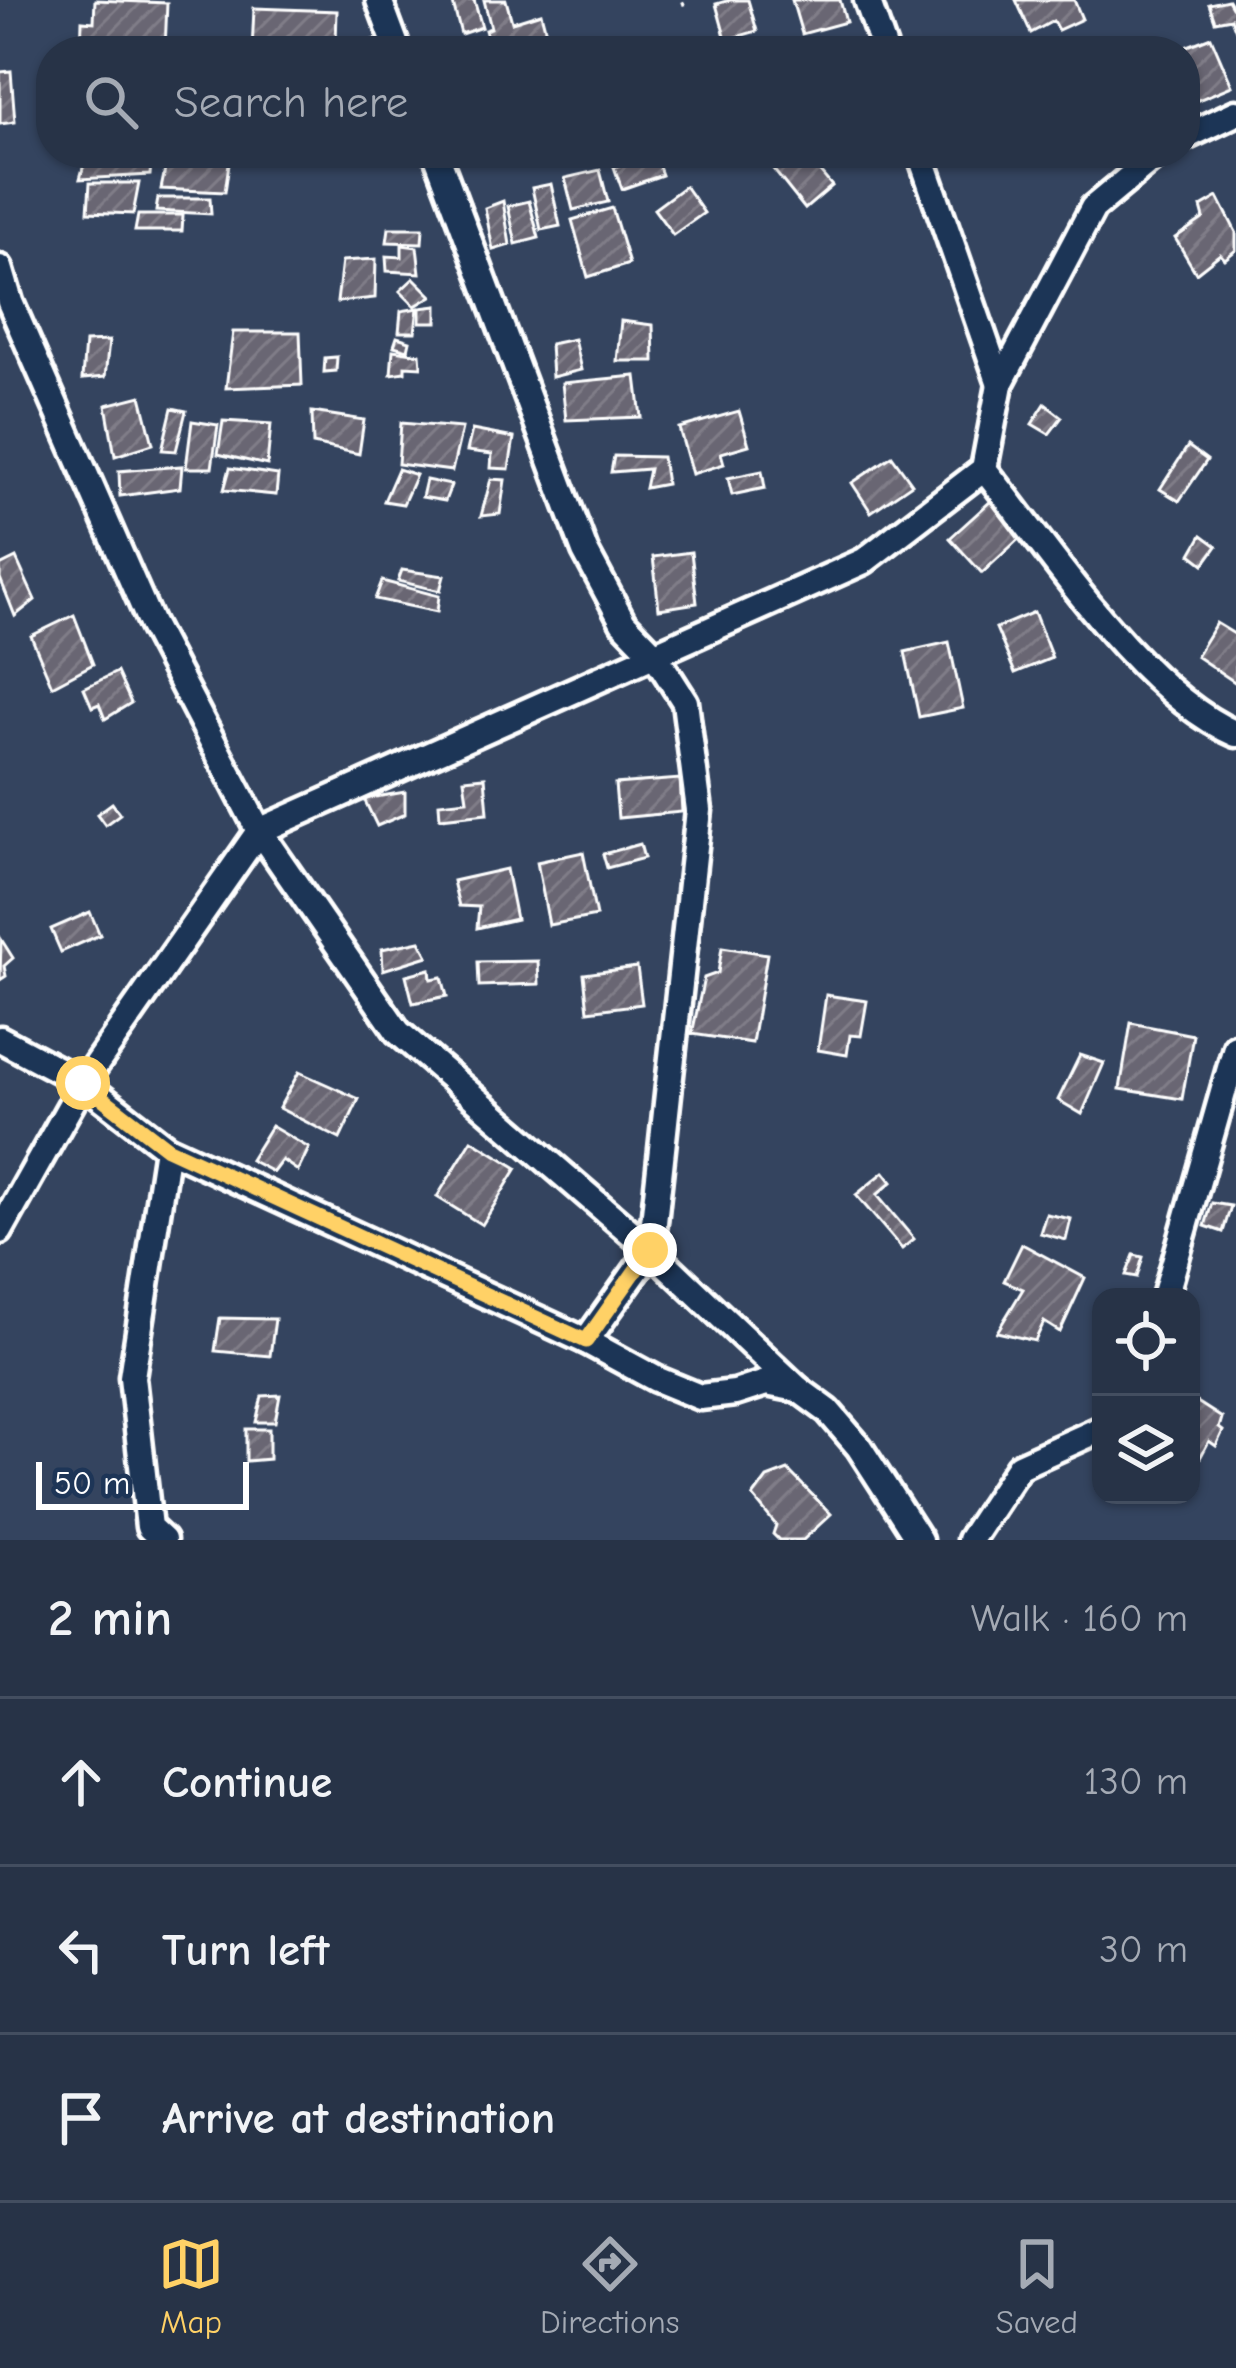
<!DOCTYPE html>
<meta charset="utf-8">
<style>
:root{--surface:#273347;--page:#2f3b4e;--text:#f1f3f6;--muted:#a4aab4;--line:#434e60;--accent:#ffd166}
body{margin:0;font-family:"Comic Neue",sans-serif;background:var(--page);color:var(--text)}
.controls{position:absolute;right:36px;bottom:36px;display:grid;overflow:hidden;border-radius:24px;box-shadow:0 3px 9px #0004}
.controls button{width:108px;height:108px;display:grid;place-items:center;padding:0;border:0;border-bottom:3px solid var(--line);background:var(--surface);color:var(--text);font:60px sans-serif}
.scale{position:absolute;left:36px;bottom:30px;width:213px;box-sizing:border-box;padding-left:12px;border:6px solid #fff;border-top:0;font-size:33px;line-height:42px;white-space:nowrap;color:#fff;-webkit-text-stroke:9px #1d3557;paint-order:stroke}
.stop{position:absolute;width:36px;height:36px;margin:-27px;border:9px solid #ffd166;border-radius:50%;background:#fff}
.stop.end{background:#ffd166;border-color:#fff;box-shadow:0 3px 12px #0008}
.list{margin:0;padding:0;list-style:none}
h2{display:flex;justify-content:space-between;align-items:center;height:156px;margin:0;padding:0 48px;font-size:51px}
h2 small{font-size:39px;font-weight:400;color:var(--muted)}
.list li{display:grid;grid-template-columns:78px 1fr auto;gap:36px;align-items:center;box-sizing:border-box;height:168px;padding:0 48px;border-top:3px solid var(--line)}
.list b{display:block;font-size:45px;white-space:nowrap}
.list em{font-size:39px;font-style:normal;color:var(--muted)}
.icon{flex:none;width:66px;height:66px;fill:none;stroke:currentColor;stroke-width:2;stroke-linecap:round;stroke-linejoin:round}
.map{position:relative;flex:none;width:1236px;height:1540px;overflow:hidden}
.search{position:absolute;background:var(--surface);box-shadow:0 3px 9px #0004;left:36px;right:36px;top:36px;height:132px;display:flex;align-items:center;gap:30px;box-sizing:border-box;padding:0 42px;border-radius:48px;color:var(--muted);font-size:45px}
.sheet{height:660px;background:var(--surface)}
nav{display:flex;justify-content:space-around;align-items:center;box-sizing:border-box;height:168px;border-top:3px solid var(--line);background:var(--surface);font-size:33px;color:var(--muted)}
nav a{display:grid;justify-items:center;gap:6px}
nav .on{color:var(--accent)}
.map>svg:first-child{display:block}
.building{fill:url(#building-hatch);stroke:#fff;stroke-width:3}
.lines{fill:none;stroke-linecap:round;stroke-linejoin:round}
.minor-casing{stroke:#fff;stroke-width:33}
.path{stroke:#fff;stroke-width:4.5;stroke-dasharray:3 9;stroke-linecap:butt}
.minor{stroke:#1d3557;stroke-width:24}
.route{stroke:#ffd166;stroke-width:15}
</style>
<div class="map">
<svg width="1236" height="1540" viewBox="0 0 1236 1540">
<defs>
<pattern id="building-hatch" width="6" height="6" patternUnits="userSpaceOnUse" patternTransform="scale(3)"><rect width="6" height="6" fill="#696673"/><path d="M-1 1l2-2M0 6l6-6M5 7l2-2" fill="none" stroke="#807d88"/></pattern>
</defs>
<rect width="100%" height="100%" fill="#34445f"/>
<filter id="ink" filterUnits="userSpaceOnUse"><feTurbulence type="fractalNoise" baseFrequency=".00833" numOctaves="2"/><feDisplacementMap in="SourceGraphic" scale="24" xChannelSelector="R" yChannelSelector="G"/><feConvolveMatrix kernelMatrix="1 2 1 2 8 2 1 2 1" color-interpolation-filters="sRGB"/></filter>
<g filter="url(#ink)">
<g class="building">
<path d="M95 0 167 3 165 49 110 47V51H81L82 21 94 22Z"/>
<path d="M452 0H474L482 27 461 34Z"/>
<path d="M484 0H506L512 22 541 13 546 32 490 48 485 30 491 28Z"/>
<path d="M730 0H748L757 31 726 40 716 4Z"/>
<path d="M792 0H840L846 22 802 34Z"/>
<path d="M1016 0H1074L1082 19 1058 30 1053 21 1031 33Z"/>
<path d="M1228 0 1232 7 1236 5V31L1231 18 1215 21 1209 4Z"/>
<path d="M254 8 337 11 336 43 305 40 302 51H252Z"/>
<path d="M1211 37 1232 86 1186 105 1185 51H1175Z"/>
<path d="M376 39 379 51H332Z"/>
<path d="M11 71 15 122 0 124V72Z"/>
<path d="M87 153H152L150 175 80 179Z"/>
<path d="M276 153H319V154L276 159Z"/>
<path d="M327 153H398L399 158H327Z"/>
<path d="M654 153 662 175 622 189 614 167Z"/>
<path d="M793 153H804L832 186 805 209 773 169Z"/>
<path d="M168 155 230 156 225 192 161 189Z"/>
<path d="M600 170 608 202 573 210 565 178Z"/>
<path d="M90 183H139L133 214 88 212Z"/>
<path d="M551 184 560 226 541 230 532 188Z"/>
<path d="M685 186 704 213 673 235 654 209Z"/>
<path d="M1218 197 1236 232V250L1225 259 1220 254 1196 273 1175 238 1204 218 1201 207Z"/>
<path d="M158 198H210L211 214 156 211Z"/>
<path d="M503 201 510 245 493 250 485 208Z"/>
<path d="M529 201 539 238 516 244 508 206Z"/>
<path d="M612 208 629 264 588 277 572 220Z"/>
<path d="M138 215H183L182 231H135Z"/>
<path d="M389 228H423L422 243 387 242Z"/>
<path d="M402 245 417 247 420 273 387 271 386 256 402 257Z"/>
<path d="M376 259 375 298 337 302 342 261Z"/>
<path d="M414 278 432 296 415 306 400 291Z"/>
<path d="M437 306V322H420V308Z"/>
<path d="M418 308 415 332H399L401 311Z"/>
<path d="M621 321 653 325 654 361H617Z"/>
<path d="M233 332H300L302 385 226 388Z"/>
<path d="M397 337 410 341 408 350 394 346Z"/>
<path d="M574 339 581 370 552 377 550 344Z"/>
<path d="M109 341 105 377 82 379 85 342Z"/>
<path d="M393 350 420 354 421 367 405 366V372L391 374Z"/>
<path d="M337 357 336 371 324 372 325 358Z"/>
<path d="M636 376 641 417 566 420 562 383Z"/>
<path d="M141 396 153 444 115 456 106 405Z"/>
<path d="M1045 404 1062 417 1049 434 1032 424Z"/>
<path d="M172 408 186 411 176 451 162 450Z"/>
<path d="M739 411 749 445 721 453 724 464 692 474 679 428Z"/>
<path d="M312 412 364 420 359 454 313 444Z"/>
<path d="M192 421 218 425 212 468H186Z"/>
<path d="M223 421 271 424 267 465 218 454Z"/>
<path d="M401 423 462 428 452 471 398 464Z"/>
<path d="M472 430 514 438 509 469 491 468 492 454 467 451Z"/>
<path d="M1188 446 1207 460 1179 501 1160 489Z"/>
<path d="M614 456 662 457 666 484 645 488 649 469 611 472Z"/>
<path d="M892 456 912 484 871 512 852 483Z"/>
<path d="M182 466 180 488 120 496 119 471Z"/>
<path d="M230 468 278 475 276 495 224 490Z"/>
<path d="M398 469 416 475 403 504 384 501Z"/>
<path d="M762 471 765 488 732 495 728 478Z"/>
<path d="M491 479 505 480 500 514 481 516Z"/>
<path d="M426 480 451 485 445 501 422 497Z"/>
<path d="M991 501 1022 536 982 573 950 538Z"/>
<path d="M1202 535 1217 546 1204 564 1191 554Z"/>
<path d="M691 552 697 603 659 609 653 557Z"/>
<path d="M16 558 35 600 15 616 0 578V566Z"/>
<path d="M402 570 444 576 440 591 398 581Z"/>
<path d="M382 581 439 596 437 612 375 599Z"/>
<path d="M1034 612 1052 658 1015 673 996 628Z"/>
<path d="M74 615 93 664 52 686 31 636Z"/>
<path d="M1216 623 1236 635V683L1196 656Z"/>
<path d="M949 642 963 708 919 717 905 652Z"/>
<path d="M117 672 131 703 105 719 99 704 92 707 84 688Z"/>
<path d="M485 777 488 813 440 818 439 803 467 800 464 779Z"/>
<path d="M680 779 682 812 618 818 615 784Z"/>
<path d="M405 792V814L377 826 364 799Z"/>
<path d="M112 803 120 814 105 825 97 814Z"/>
<path d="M640 844 644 858 607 868 603 854Z"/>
<path d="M583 852 596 916 549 925 537 862Z"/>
<path d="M506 869 516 919 477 928 479 907 459 906 453 881Z"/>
<path d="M90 912 100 935 61 952 51 929Z"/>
<path d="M1 939 13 958 4 966 6 976 0 980Z"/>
<path d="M420 941 428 956 383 970 382 949Z"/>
<path d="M722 947 767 954 752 1043 692 1034 704 978 718 973Z"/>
<path d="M538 961 539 984 479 986 478 962Z"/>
<path d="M637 967 642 1004 588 1011 584 974Z"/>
<path d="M430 969 431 979 442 977 447 996 413 1003 406 975Z"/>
<path d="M826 995 867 1001 861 1036 850 1035 847 1055 818 1050Z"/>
<path d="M1131 1023 1193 1035 1182 1099 1120 1089Z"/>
<path d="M1080 1055 1104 1063 1082 1114 1058 1100Z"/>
<path d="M299 1072 359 1099 340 1139 279 1108Z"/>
<path d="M271 1126 309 1148 298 1171 282 1160 273 1172 250 1160Z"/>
<path d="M472 1140 517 1168 482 1225 437 1197Z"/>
<path d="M884 1172 892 1182 877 1195 914 1239 902 1249 856 1195Z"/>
<path d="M1212 1203 1231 1206 1223 1232 1205 1226Z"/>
<path d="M1046 1214 1071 1219 1066 1240 1040 1233Z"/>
<path d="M1022 1244 1085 1278 1060 1332 1044 1322 1035 1341 997 1332 1023 1289 1004 1281Z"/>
<path d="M1134 1255 1143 1257 1137 1277 1126 1275Z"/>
<path d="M220 1318 275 1319 270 1356 215 1351Z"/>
<path d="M280 1395 275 1422H256L262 1396Z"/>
<path d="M1191 1398 1222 1418 1219 1428 1223 1431 1216 1446 1209 1441 1200 1458 1191 1452Z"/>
<path d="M246 1429H269V1459L246 1461Z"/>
<path d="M788 1470 831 1514 803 1540H779L773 1534 776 1525 753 1497 767 1478Z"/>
</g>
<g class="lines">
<defs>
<g id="minor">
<path d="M379 0 398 51"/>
<path d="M867 0 885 51"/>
<path d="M1185 137 1236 113"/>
<path d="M436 153 585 551 623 622 655 655 685 702 699 810 651 1250 586 1341"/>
<path d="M920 153 1000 384"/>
<path d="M0 268 10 302 151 624 259 831 398 1032 651 1250 798 1389"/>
<path d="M984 469C1050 551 1140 692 1236 734"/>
<path d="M0 1039 83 1083 167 1148 586 1341 656 1379 700 1397 735 1393 766 1383 798 1389 828 1411 859 1447 919 1540"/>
<path d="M0 1231 83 1083 259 831 864 561 984 469 1000 384 1093 208 1159 153"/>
<path d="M1165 1297 1236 1047"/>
<path d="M163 1540 149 1527 132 1377 167 1148"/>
<path d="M970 1540 1019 1466 1101 1429"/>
</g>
</defs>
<use href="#minor" class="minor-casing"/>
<path class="path" d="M682 4 693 0"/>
<use href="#minor" class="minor"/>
</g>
</g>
<g class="lines" filter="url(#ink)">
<path class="route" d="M83 1083 167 1148 586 1341 650 1250"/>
</g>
</svg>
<div class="controls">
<button><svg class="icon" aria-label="locate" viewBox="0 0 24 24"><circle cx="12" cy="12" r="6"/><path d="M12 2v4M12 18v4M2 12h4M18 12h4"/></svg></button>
<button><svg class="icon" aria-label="layers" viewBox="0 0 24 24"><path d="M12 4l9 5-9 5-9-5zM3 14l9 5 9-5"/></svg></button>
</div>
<div class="scale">50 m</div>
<div class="stop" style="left:83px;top:1083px"></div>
<div class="stop end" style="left:650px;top:1250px"></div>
<div class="search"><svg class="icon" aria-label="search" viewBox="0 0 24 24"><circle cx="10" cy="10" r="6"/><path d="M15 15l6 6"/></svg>Search here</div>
</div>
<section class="sheet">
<h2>2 min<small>Walk · 160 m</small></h2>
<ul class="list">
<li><svg class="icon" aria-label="ahead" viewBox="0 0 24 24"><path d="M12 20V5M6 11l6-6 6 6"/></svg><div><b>Continue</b></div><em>130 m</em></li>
<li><svg class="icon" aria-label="left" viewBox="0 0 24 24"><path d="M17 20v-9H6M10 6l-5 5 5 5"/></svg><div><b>Turn left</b></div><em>30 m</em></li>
<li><svg class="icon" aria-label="arrive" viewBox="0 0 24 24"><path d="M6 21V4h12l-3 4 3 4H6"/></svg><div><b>Arrive at destination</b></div></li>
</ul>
</section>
<nav>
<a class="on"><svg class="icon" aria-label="map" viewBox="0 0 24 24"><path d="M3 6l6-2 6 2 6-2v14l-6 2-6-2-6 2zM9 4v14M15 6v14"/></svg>Map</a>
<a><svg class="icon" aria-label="directions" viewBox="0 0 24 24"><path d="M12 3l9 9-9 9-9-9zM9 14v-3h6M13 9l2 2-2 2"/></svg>Directions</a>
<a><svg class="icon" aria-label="saved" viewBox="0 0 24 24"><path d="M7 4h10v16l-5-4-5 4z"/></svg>Saved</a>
</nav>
